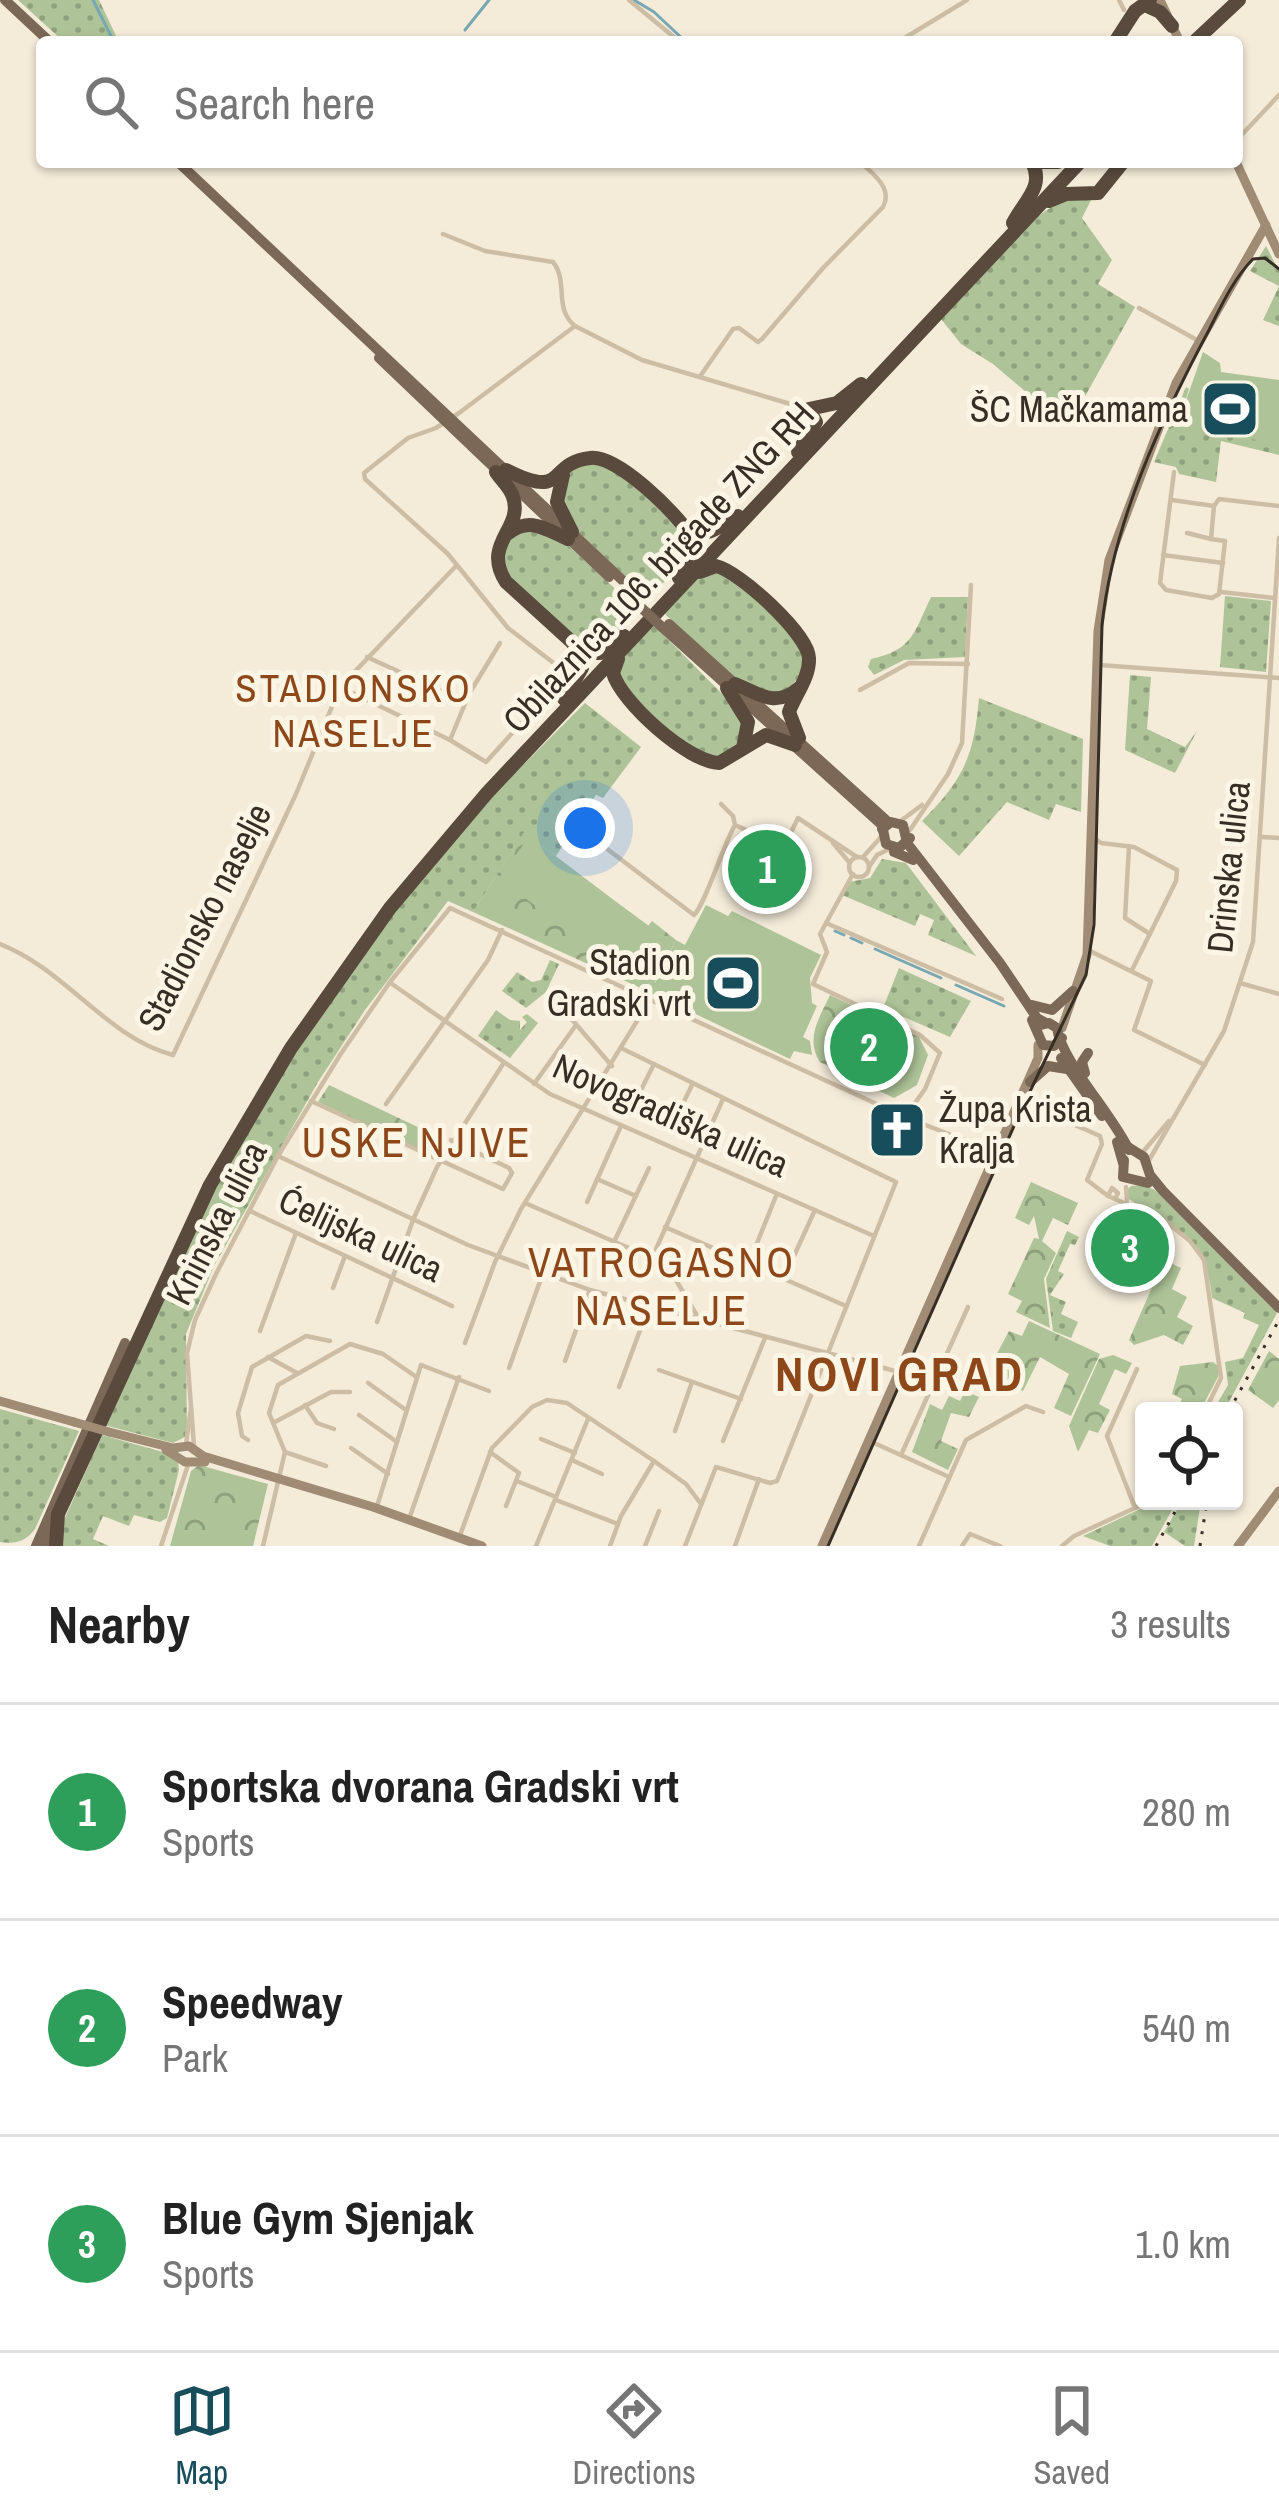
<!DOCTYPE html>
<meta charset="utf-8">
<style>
:root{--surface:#fff;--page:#f6f6f6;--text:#222;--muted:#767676;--line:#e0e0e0;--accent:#184d5c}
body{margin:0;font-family:"Archivo Narrow",sans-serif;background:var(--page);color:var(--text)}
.controls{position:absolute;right:36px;bottom:36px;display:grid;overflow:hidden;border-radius:12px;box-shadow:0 3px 9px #0004}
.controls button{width:108px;height:108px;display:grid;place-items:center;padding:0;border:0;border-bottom:3px solid var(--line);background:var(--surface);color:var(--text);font:60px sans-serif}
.you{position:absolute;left:585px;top:828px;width:42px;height:42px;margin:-30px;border:9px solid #fff;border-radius:50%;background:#1a73e8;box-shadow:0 0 0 18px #1a73e833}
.badge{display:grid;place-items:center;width:78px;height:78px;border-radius:50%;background:var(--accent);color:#fff;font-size:39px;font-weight:700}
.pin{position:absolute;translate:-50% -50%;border:6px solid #fff;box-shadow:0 3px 12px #0006}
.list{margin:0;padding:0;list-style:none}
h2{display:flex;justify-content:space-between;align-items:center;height:156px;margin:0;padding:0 48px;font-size:51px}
h2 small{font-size:39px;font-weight:400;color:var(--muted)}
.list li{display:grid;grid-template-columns:78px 1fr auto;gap:36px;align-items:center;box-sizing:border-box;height:216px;padding:0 48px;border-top:3px solid var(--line)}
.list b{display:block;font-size:45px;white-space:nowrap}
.list p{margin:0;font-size:39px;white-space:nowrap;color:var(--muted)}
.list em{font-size:39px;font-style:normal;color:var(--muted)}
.icon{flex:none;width:66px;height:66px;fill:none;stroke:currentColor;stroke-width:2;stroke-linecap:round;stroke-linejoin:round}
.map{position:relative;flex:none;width:1279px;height:1546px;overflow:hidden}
.search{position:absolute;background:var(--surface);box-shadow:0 3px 9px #0004;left:36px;right:36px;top:36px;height:132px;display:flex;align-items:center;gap:30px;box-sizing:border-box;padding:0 42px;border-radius:12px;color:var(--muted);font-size:45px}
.sheet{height:804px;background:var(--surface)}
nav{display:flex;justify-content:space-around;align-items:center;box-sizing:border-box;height:168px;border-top:3px solid var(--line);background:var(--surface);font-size:33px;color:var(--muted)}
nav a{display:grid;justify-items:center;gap:6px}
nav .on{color:var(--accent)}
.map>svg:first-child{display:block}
.grass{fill:url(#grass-dots)}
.park{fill:url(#park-crowns)}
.pitch{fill:#aec498}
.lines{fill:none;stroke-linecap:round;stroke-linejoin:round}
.stream{stroke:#76a7b3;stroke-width:3}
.street{stroke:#cdbda4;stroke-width:4.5}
.secondary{stroke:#a08c75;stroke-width:9}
.primary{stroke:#7b6856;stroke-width:10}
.highway{stroke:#594a3d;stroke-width:14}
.tram{stroke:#372f26;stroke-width:3}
.rail{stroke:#372f26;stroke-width:3;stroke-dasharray:3 9;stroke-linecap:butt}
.secondary-bridge{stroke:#a08c75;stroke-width:9}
.primary-bridge{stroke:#7b6856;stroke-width:10}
.labels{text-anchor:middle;stroke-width:10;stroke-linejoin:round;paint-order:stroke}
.poi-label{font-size:36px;fill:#372f26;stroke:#fbf5e6;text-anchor:end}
.street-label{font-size:36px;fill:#372f26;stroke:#fbf5e6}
.neighbourhood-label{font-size:39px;letter-spacing:3px;fill:#8d4719;stroke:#fbf5e6}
.quarter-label{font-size:42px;letter-spacing:3px;fill:#8d4719;stroke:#fbf5e6}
.district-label{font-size:48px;font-weight:bold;letter-spacing:3px;fill:#8d4719;stroke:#fbf5e6}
</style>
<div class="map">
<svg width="1279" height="1546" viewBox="0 0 1279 1546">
<defs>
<pattern id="grass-dots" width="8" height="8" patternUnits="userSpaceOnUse" patternTransform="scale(3)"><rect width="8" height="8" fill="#aec498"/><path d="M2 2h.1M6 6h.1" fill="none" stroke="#8ea07c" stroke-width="1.8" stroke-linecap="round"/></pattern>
<pattern id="park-crowns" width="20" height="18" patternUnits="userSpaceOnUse" patternTransform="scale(3)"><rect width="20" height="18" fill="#aec498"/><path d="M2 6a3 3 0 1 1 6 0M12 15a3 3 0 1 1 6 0" fill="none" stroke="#8ea07c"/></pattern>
</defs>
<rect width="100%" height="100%" fill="#f4ebd9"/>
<g class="grass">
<path d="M18 0H99L119 42H64Z"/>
<path d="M1073 198H1092L1082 218 1112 260 1098 284 1135 307 1079 407 1065 409 1060 421 993 364 961 344 941 319C974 283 1027 209 1073 198Z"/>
<path d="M1266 246 1279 271V326L1263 320 1279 286 1250 271Z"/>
<path d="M1186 387 1189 389 1179 421 1279 434V455L1221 441 1216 482 1179 474 1176 467 1154 462Z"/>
<path d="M578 462 614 465 689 539 686 557 649 599 571 525 558 492Z"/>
<path d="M519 527 556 534 638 610 605 645 581 649 510 582 499 551Z"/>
<path d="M724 569C744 588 785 616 798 640 818 678 778 707 744 686 714 667 687 634 662 611L693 578Z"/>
<path d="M1225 596 1271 601 1266 672 1220 667Z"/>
<path d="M931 597H968L965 657 904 660 874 675 868 667 871 659C912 650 913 635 931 597Z"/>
<path d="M651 622 741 713 742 741 721 758 697 755 622 690 618 661Z"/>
<path d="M1130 675 1151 677 1147 729 1185 747 1197 731 1175 773 1125 750Z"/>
<path d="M979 698 1083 739 1081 812 1056 804 1049 820 1007 802 959 856 922 821C963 780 974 757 979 698Z"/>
<path d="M585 703 641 747 603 798 596 795 556 856 524 833 473 912 448 901 365 1010 318 1082 214 1266 186 1334 187 1436 173 1443 104 1425 151 1313 253 1115 368 941 490 798Z"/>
<path d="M882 859 906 863 976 956 928 935 934 920 920 914 915 926 842 895 849 882 870 878Z"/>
<path d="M550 960 559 964 546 992 526 1008 502 991 517 972 532 982 541 980Z"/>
<path d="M899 968 971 1001 950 1037 883 1008Z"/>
<path d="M496 1010 510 1020 520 1021V1030L527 1022 522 1017 527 1014 538 1023 510 1058 478 1036Z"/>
<path d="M1144 1185 1155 1190 1277 1313 1224 1411H1213L1228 1385 1225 1362 1243 1358 1259 1325 1243 1318 1245 1313 1212 1298C1207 1239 1173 1228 1129 1199L1127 1190 1131 1186Z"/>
<path d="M1067 1231 1079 1237 1075 1245 1070 1244 1058 1271 1064 1274 1050 1295 1066 1302 1061 1314 1078 1322 1071 1338 1053 1331 1046 1279Z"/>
<path d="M0 1409 79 1431 35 1529C25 1542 16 1544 0 1542Z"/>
<path d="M102 1435 163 1452 178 1461 179 1470 167 1518 160 1522 134 1515 129 1526 103 1516 93 1539 109 1546H62L60 1529Z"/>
<path d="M1157 1501H1177L1152 1546H1110L1083 1536Z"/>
<path d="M1182 1501H1201L1194 1546H1185L1164 1532Z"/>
</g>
<g class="park">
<path d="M524 832 648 926 652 921 676 940 654 984 649 982 645 990 473 912Z"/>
<path d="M830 995 919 1037 928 1055 917 1085 894 1098 820 1062C805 1038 819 1019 830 995Z"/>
<path d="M329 1085 443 1139 434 1157 318 1102Z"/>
<path d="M1031 1182 1078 1203 1068 1225 1053 1218 1042 1241 1056 1253 1044 1279 1050 1328 1016 1312 1022 1301 1008 1294 1034 1238 1039 1239 1034 1216 1029 1225 1015 1218Z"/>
<path d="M1164 1260 1181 1268 1172 1289 1187 1297 1177 1317 1193 1326 1183 1345 1164 1335 1134 1345 1129 1340Z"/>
<path d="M1029 1321 1100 1354 1071 1416 1054 1408 1069 1374 1040 1357 1023 1391 1000 1381 1006 1368 993 1361 1009 1331 1022 1336Z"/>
<path d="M1269 1351 1279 1359V1400L1273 1408 1248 1390Z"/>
<path d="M1113 1355 1132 1363 1126 1374 1115 1369 1099 1404 1110 1410 1098 1433 1089 1430 1078 1452 1069 1426 1099 1359Z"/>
<path d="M1213 1362 1219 1367 1218 1377 1200 1411 1179 1405 1182 1399 1172 1394 1180 1366Z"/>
<path d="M965 1391 979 1397 969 1417 951 1413 941 1441 958 1449 948 1470 912 1452 930 1404 942 1410 949 1396 960 1401Z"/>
<path d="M199 1465 268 1484 253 1546H170L191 1471Z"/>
</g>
<g class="pitch">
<path d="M1203 352 1220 363 1221 372 1279 380V444L1177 426Z"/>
<path d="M526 841 584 884 557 921 498 879Z"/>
<path d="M590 883 649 926 621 964 563 921Z"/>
<path d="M706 905 728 916 732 911 821 955 810 978 812 1003 817 1006 803 1037 810 1041 812 1055 794 1051 790 1059 645 990 649 982 655 983 676 940 685 945Z"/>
<path d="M856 1021 912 1046 895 1082 840 1056Z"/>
</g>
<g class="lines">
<g class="stream">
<path d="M93 0 114 42"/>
<path d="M634 0 654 12 686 42"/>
<path d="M465 30 489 0"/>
<path d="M835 931 844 935"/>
<path d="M851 938 862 943"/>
<path d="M875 949 941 978"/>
<path d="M956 985 1004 1006"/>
</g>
<g class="street">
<path d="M629 0 680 42"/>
<path d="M1119 0 1124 10"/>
<path d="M898 42 967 0"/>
<path d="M1237 140 1279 95"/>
<path d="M443 234 485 251 553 262C569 282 553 308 575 326L459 413 436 428 408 438 364 473 365 479 448 554 508 628 564 671 565 675 486 762 450 740"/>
<path d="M1139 308 1197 340"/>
<path d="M575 326 642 360 804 408"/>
<path d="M701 375 733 329 739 328 758 342 762 339 823 268 883 207C893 189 874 174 860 162"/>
<path d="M1174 472 1160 583 1166 590 1212 598 1219 594 1225 541 1211 539 1214 506 1219 499 1279 506"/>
<path d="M1172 500 1214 506"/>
<path d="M1187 533 1211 539"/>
<path d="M1163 555 1223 563"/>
<path d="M457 565 340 687 450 740 469 694 500 643"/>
<path d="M1221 592 1275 598"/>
<path d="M367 657 465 702"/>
<path d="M1099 665 1279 678"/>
<path d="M860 690 909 663 968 664"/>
<path d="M721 804 733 816 735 825"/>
<path d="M902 820 922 805"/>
<path d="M577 826 694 915C705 905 723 845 735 825L784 847 798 818 857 857"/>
<path d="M910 830 948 774 962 743 971 585"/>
<path d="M1093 837 1101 843 1134 847 1177 870 1176 881 1132 970"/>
<path d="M1261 837 1279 838"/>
<path d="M833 843 849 862"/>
<path d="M1129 846 1125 918 1150 934"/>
<path d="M864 856 880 838"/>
<circle cx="859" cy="867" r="10"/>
<path d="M869 867 877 855 891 848"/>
<path d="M853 874 820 934 827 952 813 984 920 1035 940 1053 925 1089 905 1117"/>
<path d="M826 923 1002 999"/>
<path d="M0 944C65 969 106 1037 173 1055L296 794 340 687"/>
<path d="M1088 950 1151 981 1134 1030 1205 1065"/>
<path d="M1240 983 1279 994"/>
<path d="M392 984 550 1094 874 1236"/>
<path d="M562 1008 612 1066"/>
<path d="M623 1049 896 1182 777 1481 770 1483 716 1467 685 1546"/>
<path d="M534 1084 576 1025"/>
<path d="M1018 1100 1100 1136 1102 1144 1087 1180 1108 1196"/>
<path d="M311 1101 503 1189 512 1173 509 1168 451 1140"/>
<path d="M386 1104 488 960 502 930"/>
<path d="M633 1106 654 1064"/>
<path d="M672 1126 693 1083"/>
<path d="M1142 1153 1169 1121"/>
<path d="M278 1156 468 1245 590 1290 899 1372 932 1385"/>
<path d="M1148 1162 1224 1031 1253 942 1279 538"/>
<path d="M597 1179 636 1196"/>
<path d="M1126 1187 1127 1200"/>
<path d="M1112 1188 1118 1193 1115 1199 1108 1196Z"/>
<path d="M1115 1199 1164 1220 1190 1241 1204 1260 1221 1378 1205 1411"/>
<path d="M587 1202 621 1126"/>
<path d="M525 1203 652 1258"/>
<path d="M250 1211 452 1306"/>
<path d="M665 1227 846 1306"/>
<path d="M614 1242 649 1168"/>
<path d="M793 1258 815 1210"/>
<path d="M749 1263 776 1196"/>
<path d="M333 1288 345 1256"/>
<path d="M699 1319 676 1280 652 1258 723 1099"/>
<path d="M377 1322 413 1220 437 1167 503 1064"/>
<path d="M260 1331 296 1233"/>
<path d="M465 1343 495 1262 521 1209 650 1000"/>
<path d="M268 1357 297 1373"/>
<path d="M565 1361 590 1290"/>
<path d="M509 1368 543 1273"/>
<path d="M659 1370 741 1399"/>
<path d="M368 1383 406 1410"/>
<path d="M619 1387 649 1306"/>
<path d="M305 1405 317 1423 334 1429"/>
<path d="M359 1415 397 1442"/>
<path d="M273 1423 331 1392H350"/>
<path d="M675 1431 692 1382"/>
<path d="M541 1439 575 1453"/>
<path d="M248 1440 242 1436 238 1413 252 1367 306 1336 330 1341"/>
<path d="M723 1441 765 1338"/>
<path d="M872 1442 949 1477"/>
<path d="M186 1444 191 1408"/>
<path d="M194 1446 187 1353 195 1320 216 1274 278 1156 340 1055 390 982 450 908 905 1117 995 1152"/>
<path d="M351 1448 388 1474"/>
<path d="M285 1452 326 1466"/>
<path d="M490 1452 519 1473 506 1506"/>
<path d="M901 1455 968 1307"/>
<path d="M572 1460 602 1474"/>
<path d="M517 1481 556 1497"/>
<path d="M556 1500 618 1524"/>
<path d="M377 1506 421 1365 489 1391"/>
<path d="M1135 1508 1107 1436 1137 1369"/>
<path d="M409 1519 459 1377"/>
<path d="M459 1538 492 1448 532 1407 547 1400 567 1403 654 1461 686 1484 701 1504"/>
<path d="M161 1546 188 1465"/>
<path d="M263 1546 285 1452 269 1413 278 1385 350 1344 383 1354 415 1376"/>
<path d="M536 1546 588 1419"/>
<path d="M610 1546 621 1516 654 1461"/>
<path d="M645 1546 659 1511"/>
<path d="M735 1546 759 1479"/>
<path d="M919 1546 966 1440 1026 1406 1043 1412"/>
<path d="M962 1546 970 1534 1000 1546"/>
<path d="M1062 1546 1074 1536 1150 1501"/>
</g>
<g class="secondary">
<path d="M1160 0 1180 42"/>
<path d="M1236 162 1279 254"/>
<path d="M1062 1028 1087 955 1098 631 1109 560 1176 383 1266 225"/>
<path d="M0 1401 74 1422"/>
<path d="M109 1432 173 1448 189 1446 203 1456 373 1507 482 1546"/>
<path d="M166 1450 185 1462H205"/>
<path d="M822 1546 1038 1058V1045"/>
<path d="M1238 1546 1279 1491"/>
</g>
<g class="primary">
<path d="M5 0 50 42"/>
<path d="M178 162 637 594"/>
<path d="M379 358 609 577"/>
<path d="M669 624 886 820"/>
<path d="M662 627 882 825 886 844 899 848 910 838"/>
<path d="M882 829 891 822 903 825 907 843 1000 963 1037 1018 1046 1023"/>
<path d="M894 852 913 860"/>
<path d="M1032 1005 1052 1010 1073 991"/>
<path d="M1032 1020 1043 1045 1054 1046 1062 1038"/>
<path d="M1041 1025 1049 1023 1057 1028C1061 1060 1112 1114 1129 1150"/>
<path d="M1061 1058 1102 1116"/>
<path d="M1085 1073 1082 1062 1088 1053"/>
<path d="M1030 1082 1048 1066 1067 1069"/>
<path d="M1117 1142 1123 1163"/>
<path d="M1128 1147 1144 1157 1150 1175 1163 1191 1279 1308"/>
<path d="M1124 1160 1123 1177 1148 1183"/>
<path d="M36 1546 125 1343"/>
<path d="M44 1546 55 1522"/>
</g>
<g class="highway">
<path d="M1149 7 1160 12 1172 26"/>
<path d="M1115 42 1135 11 1150 0"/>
<path d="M1194 42 1239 0"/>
<path d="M1039 162H1058"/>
<path d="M1049 201 1066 194 1098 193 1123 162"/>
<path d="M1013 223C1024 201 1045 187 1032 162"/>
<path d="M798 452 816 422 809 409 837 403 861 384"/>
<path d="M506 470C568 501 546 463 590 458 617 454 676 513 691 536L694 552 679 578"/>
<path d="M496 472C501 480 510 487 513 497 524 529 481 543 506 582L584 653H600L624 636"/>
<path d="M563 475 557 502 572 532"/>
<path d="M686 528C710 540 717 526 738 516"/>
<path d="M507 534C530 516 545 529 568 539"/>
<path d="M700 572 716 566C739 571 808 634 809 658 810 677 795 695 789 712L799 738"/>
<path d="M618 659 613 673C621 702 688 762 719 763L766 735 795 745"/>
<path d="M735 684C759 693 774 709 799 688"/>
<path d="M727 688 748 722 743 748"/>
<path d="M564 699 582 668 574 648"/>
<path d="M56 1546 58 1514 210 1185 291 1048 390 908 487 793 1080 162"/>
</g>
<path class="tram" d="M828 1546 1022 1108 1086 975 1094 925 1102 625C1113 522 1161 420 1209 330 1221 306 1234 278 1253 259L1265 258 1279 269"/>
<g class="rail">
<path d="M1229 1411 1279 1320"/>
<path d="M1156 1546 1181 1501"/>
<path d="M1200 1546 1207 1501"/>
</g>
<path class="secondary-bridge" d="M74 1422 109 1432"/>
<path class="primary-bridge" d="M632 599 662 627"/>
</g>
<defs>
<symbol id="stadium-square" viewBox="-11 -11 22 22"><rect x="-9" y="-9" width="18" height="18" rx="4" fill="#184d5c" stroke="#fbf5e6"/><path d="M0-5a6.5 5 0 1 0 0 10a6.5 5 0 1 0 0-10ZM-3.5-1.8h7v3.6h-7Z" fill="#fff"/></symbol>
<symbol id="church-square" viewBox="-11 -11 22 22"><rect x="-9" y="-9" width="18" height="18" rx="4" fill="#184d5c" stroke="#fbf5e6"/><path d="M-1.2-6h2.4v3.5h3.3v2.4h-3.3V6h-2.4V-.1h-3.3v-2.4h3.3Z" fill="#fff"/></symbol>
</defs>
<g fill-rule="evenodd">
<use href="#stadium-square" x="1197" y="376" width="66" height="66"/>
<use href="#stadium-square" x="700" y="950" width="66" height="66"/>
<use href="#church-square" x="864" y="1097" width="66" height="66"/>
</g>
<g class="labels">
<g class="poi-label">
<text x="1188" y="422">ŠC Mačkamama</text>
<text x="691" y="975">Stadion<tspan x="691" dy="41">Gradski vrt</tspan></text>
<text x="939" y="1122" text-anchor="start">Župa Krista<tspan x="939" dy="41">Kralja</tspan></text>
</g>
<g class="street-label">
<text transform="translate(658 567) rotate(-47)" y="13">Obilaznica 106. brigade ZNG RH</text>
<text transform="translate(1228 867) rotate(-84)" y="13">Drinska ulica</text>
<text transform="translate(204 917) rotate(-63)" y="13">Stadionsko naselje</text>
<text transform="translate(671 1115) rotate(24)" y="13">Novogradiška ulica</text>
<text transform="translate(216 1223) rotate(-63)" y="13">Kninska ulica</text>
<text transform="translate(361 1234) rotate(25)" y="13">Ćelijska ulica</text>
</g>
<g class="neighbourhood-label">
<text x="354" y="702">STADIONSKO<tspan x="354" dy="45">NASELJE</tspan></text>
</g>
<g class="quarter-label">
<text x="417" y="1157">USKE NJIVE</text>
<text x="662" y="1277">VATROGASNO<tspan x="662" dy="48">NASELJE</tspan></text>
</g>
<g class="district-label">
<text x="900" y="1391">NOVI GRAD</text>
</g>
</g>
</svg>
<div class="controls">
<button><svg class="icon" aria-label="locate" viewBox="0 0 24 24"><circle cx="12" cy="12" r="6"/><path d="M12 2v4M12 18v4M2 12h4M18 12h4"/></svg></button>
</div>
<div class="you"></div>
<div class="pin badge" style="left:767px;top:869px;background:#2e9e5b">1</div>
<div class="pin badge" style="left:869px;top:1047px;background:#2e9e5b">2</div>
<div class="pin badge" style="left:1130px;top:1248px;background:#2e9e5b">3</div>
<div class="search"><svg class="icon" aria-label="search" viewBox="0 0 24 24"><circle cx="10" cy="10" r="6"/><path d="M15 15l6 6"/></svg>Search here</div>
</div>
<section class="sheet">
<h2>Nearby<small>3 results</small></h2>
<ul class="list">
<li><span class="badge" style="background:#2e9e5b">1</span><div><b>Sportska dvorana Gradski vrt</b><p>Sports</p></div><em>280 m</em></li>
<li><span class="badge" style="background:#2e9e5b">2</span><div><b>Speedway</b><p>Park</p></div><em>540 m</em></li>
<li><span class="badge" style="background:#2e9e5b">3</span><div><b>Blue Gym Sjenjak</b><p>Sports</p></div><em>1.0 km</em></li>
</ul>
</section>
<nav>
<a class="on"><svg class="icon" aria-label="map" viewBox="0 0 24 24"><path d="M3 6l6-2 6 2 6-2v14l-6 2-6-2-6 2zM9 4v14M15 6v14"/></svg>Map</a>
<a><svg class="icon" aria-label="directions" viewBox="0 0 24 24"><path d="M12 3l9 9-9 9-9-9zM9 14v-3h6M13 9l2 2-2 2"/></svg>Directions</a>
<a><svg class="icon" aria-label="saved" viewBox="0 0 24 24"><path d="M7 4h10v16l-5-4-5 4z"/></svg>Saved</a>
</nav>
